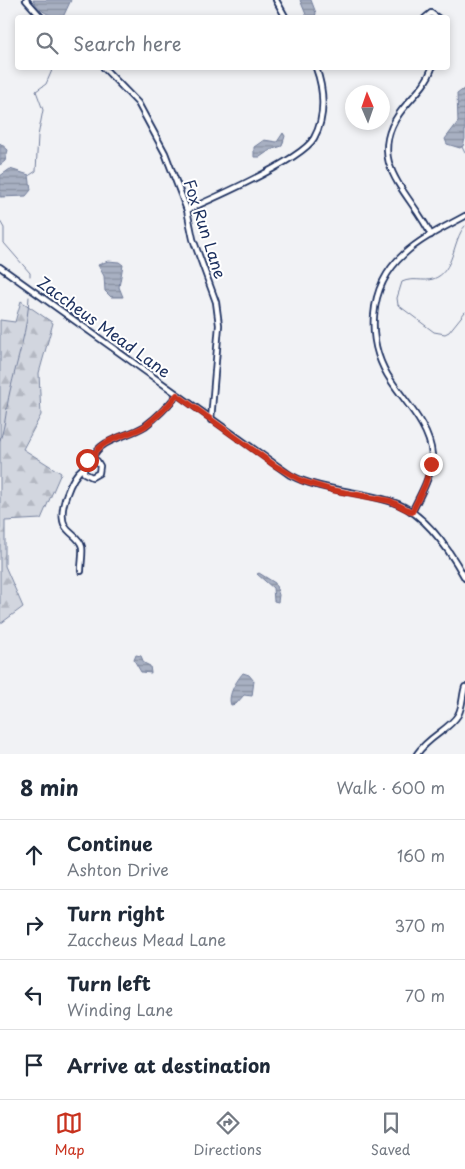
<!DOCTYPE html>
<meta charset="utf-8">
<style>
:root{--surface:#fff;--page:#f2f2f3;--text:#1f2937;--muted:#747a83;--line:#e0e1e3;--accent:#c8321e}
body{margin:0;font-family:"Playpen Sans",sans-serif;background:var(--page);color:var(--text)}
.compass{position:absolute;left:345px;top:85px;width:45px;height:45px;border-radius:50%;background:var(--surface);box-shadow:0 2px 8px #0003;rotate:358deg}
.stop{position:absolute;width:15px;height:15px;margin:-11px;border:4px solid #c8321e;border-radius:50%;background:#fff}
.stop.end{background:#c8321e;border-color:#fff;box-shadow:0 1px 5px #0008}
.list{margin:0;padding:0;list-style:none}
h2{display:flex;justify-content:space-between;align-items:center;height:65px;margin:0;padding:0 20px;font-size:21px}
h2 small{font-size:16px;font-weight:400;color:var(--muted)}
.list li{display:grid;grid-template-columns:32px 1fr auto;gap:15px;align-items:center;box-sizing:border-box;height:70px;padding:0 20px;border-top:1px solid var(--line)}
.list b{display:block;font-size:19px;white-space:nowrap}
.list p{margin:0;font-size:16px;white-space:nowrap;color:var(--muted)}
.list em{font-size:16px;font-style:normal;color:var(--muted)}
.icon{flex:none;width:28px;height:28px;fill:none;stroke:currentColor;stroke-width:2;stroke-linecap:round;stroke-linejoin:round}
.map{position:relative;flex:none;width:465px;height:754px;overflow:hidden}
.search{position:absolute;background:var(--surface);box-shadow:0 2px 8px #0003;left:15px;right:15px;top:15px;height:55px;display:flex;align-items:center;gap:12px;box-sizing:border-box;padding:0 18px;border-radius:5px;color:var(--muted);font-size:19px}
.sheet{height:345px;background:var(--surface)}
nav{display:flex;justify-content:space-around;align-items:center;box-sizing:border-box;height:70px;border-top:1px solid var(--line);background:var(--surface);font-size:14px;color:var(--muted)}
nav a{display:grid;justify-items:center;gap:2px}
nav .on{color:var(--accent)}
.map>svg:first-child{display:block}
.forest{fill:url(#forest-firs);stroke:#76829e}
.water{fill:url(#water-rules);stroke:#707c9a}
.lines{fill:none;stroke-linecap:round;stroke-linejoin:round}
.stream{stroke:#707c9a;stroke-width:1}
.minor-casing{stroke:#1b2f5e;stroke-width:8}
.minor{stroke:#fff;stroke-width:4.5}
.route{stroke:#c8321e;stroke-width:6}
.labels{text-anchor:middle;stroke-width:4;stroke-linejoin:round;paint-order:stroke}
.street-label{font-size:16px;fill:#1b2f5e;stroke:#fff}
</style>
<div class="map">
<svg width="465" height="754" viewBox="0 0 465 754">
<defs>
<pattern id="forest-firs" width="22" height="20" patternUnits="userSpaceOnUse" patternTransform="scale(1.25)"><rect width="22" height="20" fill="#d2d6df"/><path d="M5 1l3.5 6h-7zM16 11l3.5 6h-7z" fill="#b4b8c2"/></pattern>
<pattern id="water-rules" width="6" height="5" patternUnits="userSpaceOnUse" patternTransform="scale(1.25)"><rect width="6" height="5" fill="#a8b0c2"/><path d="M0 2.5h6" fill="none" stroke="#8890a1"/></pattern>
</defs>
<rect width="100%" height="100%" fill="#f1f2f5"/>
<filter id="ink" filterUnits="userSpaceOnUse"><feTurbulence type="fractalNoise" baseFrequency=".02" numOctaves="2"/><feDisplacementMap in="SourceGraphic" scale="10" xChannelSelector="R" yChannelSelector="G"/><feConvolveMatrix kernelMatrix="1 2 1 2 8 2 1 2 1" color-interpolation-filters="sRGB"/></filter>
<g filter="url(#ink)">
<path class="forest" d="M21 301 53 323 39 373 41 415 23 449 61 473 41 519 5 521V566L23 607 0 624V320L15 322Z"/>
<g class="water">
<path d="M33 0H71L63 17C51 18 39 11 33 0Z"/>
<path d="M300 0H311L316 13 315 17H307Z"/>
<path d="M465 88V139L463 146 460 148 447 144 445 139 458 122 457 94Z"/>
<path d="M283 133 285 136 282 146 270 150 260 157H254V147L264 140 277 142Z"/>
<path d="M0 143 8 150 5 161 0 165Z"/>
<path d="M10 169 29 175 31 190 26 196 0 197V176Z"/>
<path d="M108 261 119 262 123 265 119 287 123 297H111L105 291 104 276 98 265Z"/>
<path d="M259 573 275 583 279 595 278 602 274 601 273 588 257 574Z"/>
<path d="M136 655 141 656 144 663 150 666 151 673 141 672 134 660Z"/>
<path d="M243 673 249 675 254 681 252 696 244 695 236 704 231 705C227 695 237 680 243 673Z"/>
</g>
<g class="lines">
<g class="stream">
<path d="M462 147 465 153"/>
<path d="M30 175 36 171 38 136 43 110 36 91 46 84 53 68"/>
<path d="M0 221 4 228V243L30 273V276"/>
<path d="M465 226C452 240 455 272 433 279 423 282 413 277 402 282L397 298 398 305 434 332 445 334 449 332 465 312"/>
<path d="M0 440C6 424 6 408 10 391 17 360 28 329 29 297"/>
</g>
<defs>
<g id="minor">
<path d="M26 0 42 18"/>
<path d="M276 0 286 18"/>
<path d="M425 18 431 13 438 18"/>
<path d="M104 68 138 103 165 153 187 210 193 239 216 302 219 325 211 420"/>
<path d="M187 210C212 199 302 160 314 138 326 117 324 89 316 68"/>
<path d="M431 235C412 194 365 164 399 114 410 98 426 87 432 68"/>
<path d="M0 267 290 475C325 493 363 490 398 504 427 516 450 551 465 578"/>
<path d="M92 459 97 461 100 466 99 473 92 477 84 473V462L92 459C100 438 128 437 145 426 157 417 167 407 177 395"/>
<path d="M412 512C420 495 433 474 432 455 430 427 406 403 392 382 365 343 367 287 404 254 421 238 445 227 465 216"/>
<path d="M81 571C81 563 83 554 82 547 80 537 69 534 65 526 57 511 71 477 83 468"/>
<path d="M417 754C429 736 449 730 458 715 463 706 462 696 465 687"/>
</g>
</defs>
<use href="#minor" class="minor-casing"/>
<use href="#minor" class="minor"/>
</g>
</g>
<g class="lines" filter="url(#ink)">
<path class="route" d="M87 460 92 459C100 437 128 437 145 426 157 417 167 407 177 395L274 465 302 481 332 490 390 501 412 512 425 485 431 464"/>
</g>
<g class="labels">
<g class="street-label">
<text transform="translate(205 229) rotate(72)" y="6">Fox Run Lane</text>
<text transform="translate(104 327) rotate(36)" y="6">Zaccheus Mead Lane</text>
</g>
</g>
</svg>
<svg class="compass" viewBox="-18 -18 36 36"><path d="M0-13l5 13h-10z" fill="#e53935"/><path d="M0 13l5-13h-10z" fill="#747a83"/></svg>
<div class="stop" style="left:87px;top:460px"></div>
<div class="stop end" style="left:431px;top:464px"></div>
<div class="search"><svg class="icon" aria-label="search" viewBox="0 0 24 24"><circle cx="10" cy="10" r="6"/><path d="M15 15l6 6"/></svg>Search here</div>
</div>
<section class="sheet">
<h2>8 min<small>Walk · 600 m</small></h2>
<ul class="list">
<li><svg class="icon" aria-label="ahead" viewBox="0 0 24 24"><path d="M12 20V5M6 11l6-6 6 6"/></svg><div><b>Continue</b><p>Ashton Drive</p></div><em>160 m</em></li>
<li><svg class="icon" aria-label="right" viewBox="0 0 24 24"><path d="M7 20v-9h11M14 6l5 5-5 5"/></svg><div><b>Turn right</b><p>Zaccheus Mead Lane</p></div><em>370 m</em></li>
<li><svg class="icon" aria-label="left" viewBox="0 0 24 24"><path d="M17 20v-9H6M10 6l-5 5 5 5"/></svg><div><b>Turn left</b><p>Winding Lane</p></div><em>70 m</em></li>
<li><svg class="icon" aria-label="arrive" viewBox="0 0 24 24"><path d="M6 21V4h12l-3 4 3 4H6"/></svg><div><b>Arrive at destination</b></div></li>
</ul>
</section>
<nav>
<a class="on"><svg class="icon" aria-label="map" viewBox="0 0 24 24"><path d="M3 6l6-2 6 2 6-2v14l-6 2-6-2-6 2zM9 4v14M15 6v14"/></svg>Map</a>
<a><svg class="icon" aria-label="directions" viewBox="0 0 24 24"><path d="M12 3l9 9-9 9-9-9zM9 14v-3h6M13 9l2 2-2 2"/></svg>Directions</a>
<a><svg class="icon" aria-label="saved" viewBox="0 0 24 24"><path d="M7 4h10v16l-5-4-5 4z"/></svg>Saved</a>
</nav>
